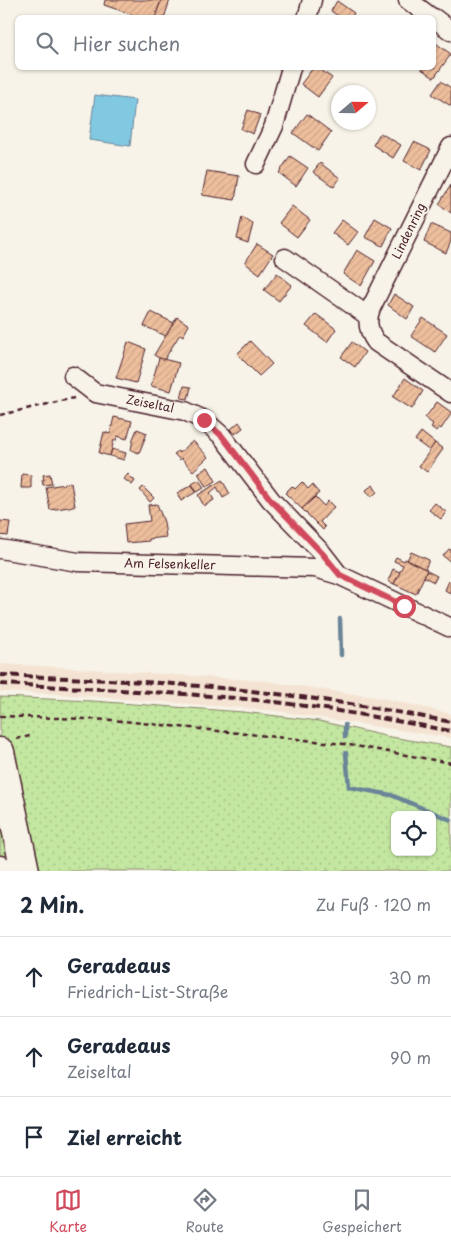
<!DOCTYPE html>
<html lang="de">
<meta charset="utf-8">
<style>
:root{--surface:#fff;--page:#f2f2f3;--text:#1f2937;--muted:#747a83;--line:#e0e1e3;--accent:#d1495b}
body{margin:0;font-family:"Playpen Sans",sans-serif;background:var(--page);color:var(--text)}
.controls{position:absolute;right:15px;bottom:15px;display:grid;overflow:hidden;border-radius:8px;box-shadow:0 1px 4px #0004}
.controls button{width:45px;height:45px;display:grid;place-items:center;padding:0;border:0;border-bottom:1px solid var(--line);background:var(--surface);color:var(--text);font:25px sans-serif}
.compass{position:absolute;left:331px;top:85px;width:45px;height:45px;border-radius:50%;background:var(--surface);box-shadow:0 1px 4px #0004;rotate:70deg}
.stop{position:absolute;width:15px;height:15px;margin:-11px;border:4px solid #d1495b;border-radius:50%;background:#fff}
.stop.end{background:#d1495b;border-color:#fff;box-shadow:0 1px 5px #0008}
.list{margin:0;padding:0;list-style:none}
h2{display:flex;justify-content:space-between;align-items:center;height:65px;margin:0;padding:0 20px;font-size:21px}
h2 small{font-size:16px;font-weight:400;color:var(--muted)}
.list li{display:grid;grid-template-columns:32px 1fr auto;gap:15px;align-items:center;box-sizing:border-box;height:80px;padding:0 20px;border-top:1px solid var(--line)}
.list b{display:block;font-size:19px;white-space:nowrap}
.list p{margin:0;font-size:16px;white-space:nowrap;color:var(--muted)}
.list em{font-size:16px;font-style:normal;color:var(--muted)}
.icon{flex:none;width:28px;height:28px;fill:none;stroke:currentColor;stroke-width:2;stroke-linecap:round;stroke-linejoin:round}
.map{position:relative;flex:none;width:451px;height:871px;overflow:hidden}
.search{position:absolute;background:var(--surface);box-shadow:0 1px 4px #0004;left:15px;right:15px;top:15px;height:55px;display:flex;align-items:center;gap:12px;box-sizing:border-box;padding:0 18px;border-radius:8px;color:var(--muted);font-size:19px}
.sheet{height:305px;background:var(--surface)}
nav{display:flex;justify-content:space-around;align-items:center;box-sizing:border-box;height:70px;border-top:1px solid var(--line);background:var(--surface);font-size:14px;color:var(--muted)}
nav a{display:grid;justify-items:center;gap:2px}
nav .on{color:var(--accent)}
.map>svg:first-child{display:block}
.built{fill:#f4e3d2}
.green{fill:url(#green-dots);stroke:#868366;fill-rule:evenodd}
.water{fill:#81c8e1;stroke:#6b8498}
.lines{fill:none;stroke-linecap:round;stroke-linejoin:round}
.stream{stroke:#6b8498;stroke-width:4.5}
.building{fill:url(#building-hatch);stroke:#4a1f2b}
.minor-casing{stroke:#4a1f2b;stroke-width:21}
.trunk-casing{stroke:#4a1f2b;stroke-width:31}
.path{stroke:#4a1f2b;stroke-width:2.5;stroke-dasharray:5 4;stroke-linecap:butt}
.minor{stroke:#f7f3e8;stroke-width:18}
.trunk{stroke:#f7f3e8;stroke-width:28}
.rail{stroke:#4a1f2b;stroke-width:4;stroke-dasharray:8 4;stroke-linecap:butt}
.route{stroke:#d1495b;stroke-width:6}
.labels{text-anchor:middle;stroke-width:4;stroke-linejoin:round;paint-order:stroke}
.street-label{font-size:12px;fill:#4a1f2b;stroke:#f7f3e8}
</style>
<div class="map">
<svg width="451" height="871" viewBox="0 0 451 871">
<defs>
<pattern id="green-dots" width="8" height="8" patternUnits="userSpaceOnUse" patternTransform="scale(1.25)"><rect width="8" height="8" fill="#c3e7a1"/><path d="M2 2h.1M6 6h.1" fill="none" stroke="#a9c68b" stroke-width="1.8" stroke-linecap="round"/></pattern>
<pattern id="building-hatch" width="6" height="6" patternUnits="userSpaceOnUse" patternTransform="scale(1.25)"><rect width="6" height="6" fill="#eebf9d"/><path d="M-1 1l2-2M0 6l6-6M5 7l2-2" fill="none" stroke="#cea487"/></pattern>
</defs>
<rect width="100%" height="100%" fill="#f7f3e8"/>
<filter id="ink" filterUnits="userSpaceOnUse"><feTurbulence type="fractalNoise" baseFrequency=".02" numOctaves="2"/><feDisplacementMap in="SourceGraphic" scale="10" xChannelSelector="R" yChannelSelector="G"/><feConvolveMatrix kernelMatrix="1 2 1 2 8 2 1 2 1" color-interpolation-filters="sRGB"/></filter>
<g filter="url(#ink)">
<path class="built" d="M0 664 59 667 266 681 387 699 451 714V738L269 710 59 694 0 692Z"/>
<path class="green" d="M0 697 92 701 243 712 319 721 385 736 451 747V871H0ZM395 815H432V852H395Z"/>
<path class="water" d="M95 95 135 100 130 146 89 140Z"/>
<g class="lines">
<g class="stream">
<path d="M340 619 341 655"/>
<path d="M345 725V737"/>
<path d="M346 753 349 787 391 795 451 820"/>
</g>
</g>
<g class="building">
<path d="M105 0H161L155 18H142L104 5Z"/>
<path d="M161 0H170L164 18H155Z"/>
<path d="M337 1 354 13 351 18H341L331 11Z"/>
<path d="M434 42 451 54 434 78 420 68H434Z"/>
<path d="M313 68H318L332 78 318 97 301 84Z"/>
<path d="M441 81 451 88V106L432 94Z"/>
<path d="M248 110 260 115 253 134 241 129Z"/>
<path d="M307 114 331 132 318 151 293 133Z"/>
<path d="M380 133 401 145 393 158 373 145Z"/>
<path d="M414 142 431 150 421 170 404 161Z"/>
<path d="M290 156 308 168 296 186 279 173Z"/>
<path d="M320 163 340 178 334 187 313 172Z"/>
<path d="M207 171 239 176 235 200 202 195Z"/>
<path d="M451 185V213L439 204Z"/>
<path d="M292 206 310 220 297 237 279 223Z"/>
<path d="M242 217 253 224 248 243 237 239Z"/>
<path d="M375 218 392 228 383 246 365 237Z"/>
<path d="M342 220 358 232 348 245 332 233Z"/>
<path d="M431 224 451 233V241L446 253 424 242Z"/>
<path d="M257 244 273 254 260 274 245 263Z"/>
<path d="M357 250 375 261 361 286 343 274Z"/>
<path d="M277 273 292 285 279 301 264 290Z"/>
<path d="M394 294 414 307 407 319 388 305Z"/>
<path d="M151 312 174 323 166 336 144 326Z"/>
<path d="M316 314 336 329 327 342 306 326Z"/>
<path d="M177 317 189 325 183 336 180 334 164 360 159 358 154 355Z"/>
<path d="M423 318 447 334 435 352 411 336Z"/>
<path d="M250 341 272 364 259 376 237 354Z"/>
<path d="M128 342 146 349 136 383 116 378Z"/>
<path d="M352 342 365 352 355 367 341 357Z"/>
<path d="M159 358 179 363 171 391 151 386Z"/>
<path d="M405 378 423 391 412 409 393 397Z"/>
<path d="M184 386 191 387 188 399 181 398Z"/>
<path d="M437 402 451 412V414L441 429 439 427 436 431 431 427 433 424 425 418Z"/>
<path d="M114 417 132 421 127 439 117 436 116 441 114 440 110 456 99 453 104 432 110 434Z"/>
<path d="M239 422 243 428 235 434 231 429Z"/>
<path d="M137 429 147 433 139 453 131 450 133 439Z"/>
<path d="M421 432 435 443 430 451 415 440Z"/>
<path d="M193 441 208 457 193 471 181 458 180 460 174 454 178 451 179 453Z"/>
<path d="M435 443 443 449 427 472 419 466Z"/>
<path d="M112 449 126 453 124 460 110 456Z"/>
<path d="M208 467 216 481 206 487 198 473Z"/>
<path d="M22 474 31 475V488H21Z"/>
<path d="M50 474 52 484 43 485 42 480H44L43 475Z"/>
<path d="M128 474 135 481 132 485 124 479Z"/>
<path d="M199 480 204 488 197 492 192 484Z"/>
<path d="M222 480 230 494 223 498 217 487 210 493 214 500 204 506 198 495Z"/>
<path d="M302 482 308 489 312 485 319 493 302 509 285 493 292 486 295 489Z"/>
<path d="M71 483 75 506 50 510 46 487Z"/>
<path d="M192 485 196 492 181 501 177 493Z"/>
<path d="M373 485 377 492 371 497 366 490Z"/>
<path d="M143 487 154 498 150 502 140 490Z"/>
<path d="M315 497 324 506 328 501 334 507 320 522 325 527 323 530 302 509Z"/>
<path d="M435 503 446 512 441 519 429 510Z"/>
<path d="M157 504 164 522 166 537 149 539V541L126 543 124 524 150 521 148 505Z"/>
<path d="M0 521 10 522 8 536 0 535Z"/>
<path d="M449 549 451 550V562L443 556Z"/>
<path d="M411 552 429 560 425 569 407 560Z"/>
<path d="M396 557 404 561 405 559 427 570 416 594 394 584 403 565 394 561Z"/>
<path d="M393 569 400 572 394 584 388 581Z"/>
<path d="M427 571 437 576 434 582 424 577Z"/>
<path d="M449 581 451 582 450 593 445 590Z"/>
</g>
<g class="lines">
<defs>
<g id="minor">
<path d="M408 0 432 18"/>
<path d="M307 18 312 0"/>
<path d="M434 18 451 31"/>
<path d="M451 147 371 308C366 321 368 331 376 342L451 393"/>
<path d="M256 164 274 126 291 68"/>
<path d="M285 258 368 316"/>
<path id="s1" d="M73 376 95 393 185 411 204 420 222 436 271 500 322 553 339 575"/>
<path id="s2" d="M0 549 78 562 315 568 339 575 451 628"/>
</g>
<g id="trunk">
<path d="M0 752 25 871"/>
<path d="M0 870V871"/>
</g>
</defs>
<use href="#minor" class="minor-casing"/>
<use href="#trunk" class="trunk-casing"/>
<g class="path">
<path d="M0 415 74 398"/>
<path d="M0 716 113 720 344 744 451 763"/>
<path d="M16 739 30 736"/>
</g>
<use href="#minor" class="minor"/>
<use href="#trunk" class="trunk"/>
<g class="rail">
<path d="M0 675C87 679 174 682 260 692 325 699 388 710 451 722"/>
<path d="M0 684C86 688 171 692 257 700 322 707 387 719 451 731"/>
</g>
</g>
</g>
<g class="lines" filter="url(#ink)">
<path class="route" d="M204 420 222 436 271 500 322 553 340 575 404 606"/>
</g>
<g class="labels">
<g class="street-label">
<text transform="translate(409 231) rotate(-64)" y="4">Lindenring</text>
<text dy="4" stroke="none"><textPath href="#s1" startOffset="84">Zeiseltal</textPath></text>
<text dy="4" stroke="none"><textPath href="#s2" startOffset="171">Am Felsenkeller</textPath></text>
</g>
</g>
</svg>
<div class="controls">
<button><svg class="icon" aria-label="locate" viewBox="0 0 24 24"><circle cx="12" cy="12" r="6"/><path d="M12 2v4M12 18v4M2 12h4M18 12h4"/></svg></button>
</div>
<svg class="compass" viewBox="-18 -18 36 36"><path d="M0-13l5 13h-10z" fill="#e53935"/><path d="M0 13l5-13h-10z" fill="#747a83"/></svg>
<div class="stop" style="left:404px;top:606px"></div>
<div class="stop end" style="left:204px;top:420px"></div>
<div class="search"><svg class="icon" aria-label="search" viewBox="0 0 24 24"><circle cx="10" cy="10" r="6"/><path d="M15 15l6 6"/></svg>Hier suchen</div>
</div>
<section class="sheet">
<h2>2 Min.<small>Zu Fuß · 120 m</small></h2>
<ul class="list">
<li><svg class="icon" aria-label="ahead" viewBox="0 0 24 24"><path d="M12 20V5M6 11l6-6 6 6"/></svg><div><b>Geradeaus</b><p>Friedrich-List-Straße</p></div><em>30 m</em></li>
<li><svg class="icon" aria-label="ahead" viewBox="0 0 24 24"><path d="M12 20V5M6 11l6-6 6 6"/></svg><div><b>Geradeaus</b><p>Zeiseltal</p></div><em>90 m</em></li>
<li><svg class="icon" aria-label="arrive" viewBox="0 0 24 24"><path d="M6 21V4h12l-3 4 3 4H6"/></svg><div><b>Ziel erreicht</b></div></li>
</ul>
</section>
<nav>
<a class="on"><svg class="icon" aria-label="map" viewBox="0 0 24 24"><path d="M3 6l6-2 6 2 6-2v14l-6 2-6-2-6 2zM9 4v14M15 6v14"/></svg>Karte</a>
<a><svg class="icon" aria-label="directions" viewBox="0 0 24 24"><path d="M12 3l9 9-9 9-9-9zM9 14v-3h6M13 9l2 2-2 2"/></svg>Route</a>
<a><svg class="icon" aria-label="saved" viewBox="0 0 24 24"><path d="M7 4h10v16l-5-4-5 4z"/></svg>Gespeichert</a>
</nav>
